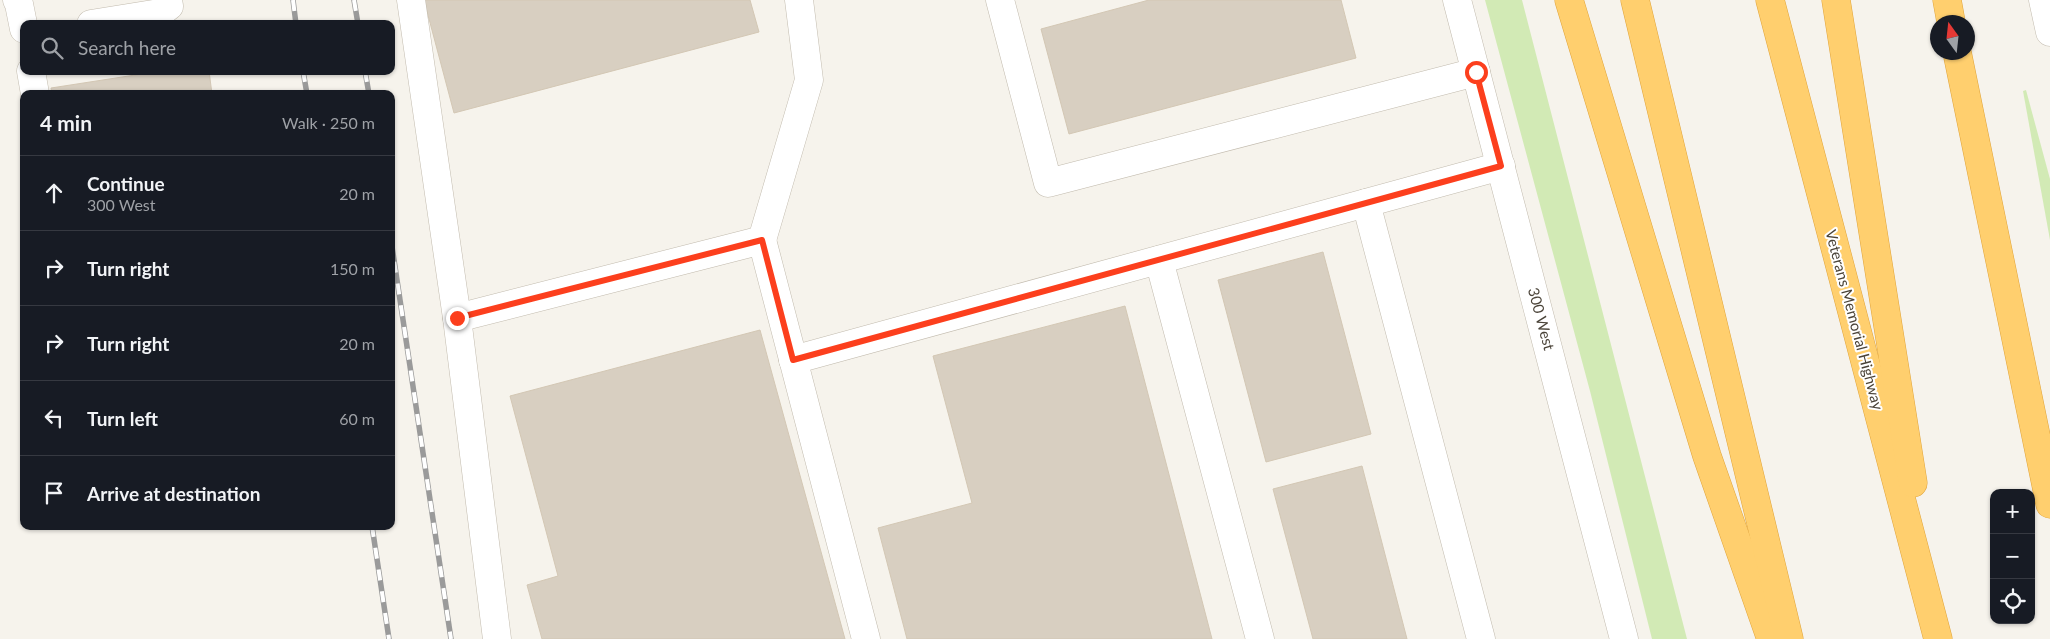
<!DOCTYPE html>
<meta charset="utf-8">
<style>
:root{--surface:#171b24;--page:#20242c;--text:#f1f3f6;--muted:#9ea1a6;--line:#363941}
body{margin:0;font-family:Lato,sans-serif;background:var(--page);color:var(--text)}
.controls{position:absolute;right:15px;bottom:15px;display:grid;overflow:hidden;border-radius:10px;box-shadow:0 1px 4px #0004}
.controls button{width:45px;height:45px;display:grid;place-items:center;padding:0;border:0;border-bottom:1px solid var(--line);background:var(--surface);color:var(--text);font:25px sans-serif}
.compass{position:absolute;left:1930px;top:15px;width:45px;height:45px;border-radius:50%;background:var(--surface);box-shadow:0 1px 4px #0004;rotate:345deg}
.stop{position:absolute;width:15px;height:15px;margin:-11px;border:4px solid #fc3f1d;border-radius:50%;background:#fff}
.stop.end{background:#fc3f1d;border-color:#fff;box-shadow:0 1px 5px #0008}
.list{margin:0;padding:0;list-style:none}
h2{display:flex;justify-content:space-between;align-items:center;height:65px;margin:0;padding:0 20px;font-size:21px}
h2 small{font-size:16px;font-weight:400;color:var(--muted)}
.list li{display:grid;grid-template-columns:32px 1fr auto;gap:15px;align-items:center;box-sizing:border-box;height:75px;padding:0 20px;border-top:1px solid var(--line)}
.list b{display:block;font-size:19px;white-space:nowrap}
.list p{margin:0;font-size:16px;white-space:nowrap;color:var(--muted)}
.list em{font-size:16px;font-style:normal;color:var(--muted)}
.icon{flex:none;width:28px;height:28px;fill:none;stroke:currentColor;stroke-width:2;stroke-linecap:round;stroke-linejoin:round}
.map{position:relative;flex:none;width:2050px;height:639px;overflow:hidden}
.search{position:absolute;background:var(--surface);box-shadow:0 1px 4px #0004;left:20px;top:20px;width:375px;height:55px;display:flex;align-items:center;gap:12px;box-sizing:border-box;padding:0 18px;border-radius:10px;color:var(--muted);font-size:19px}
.panel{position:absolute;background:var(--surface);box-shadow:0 1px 4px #0004;left:20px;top:90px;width:375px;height:440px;border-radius:10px}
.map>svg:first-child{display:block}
.green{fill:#d2eab5}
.building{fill:#d8cfc1;stroke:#d3c7b4}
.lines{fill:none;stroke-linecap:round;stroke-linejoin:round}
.minor-casing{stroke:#c2bbae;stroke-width:29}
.highway-casing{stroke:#e0a43c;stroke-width:29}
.minor{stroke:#fff;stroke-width:28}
.highway{stroke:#ffcf6e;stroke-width:28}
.rail-casing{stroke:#9a9a9a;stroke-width:5.5}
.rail{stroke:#fff;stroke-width:4;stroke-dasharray:11;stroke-linecap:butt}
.route{stroke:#fc3f1d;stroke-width:6}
.labels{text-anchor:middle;stroke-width:4;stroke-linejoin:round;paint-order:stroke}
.street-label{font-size:15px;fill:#4b4439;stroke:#fff}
</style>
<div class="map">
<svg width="2050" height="639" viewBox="0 0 2050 639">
<rect width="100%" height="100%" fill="#f6f3ec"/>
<g class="green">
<path d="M1485 0H1522L1687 639H1652L1590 391Z"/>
<path d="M2026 90 2050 179V240L2023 91Z"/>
</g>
<g class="building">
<path d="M424 0H750L759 32 454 113Z"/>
<path d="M1149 0H1341L1356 58 1069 134 1041 29Z"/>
<path d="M161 71H209L212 94H52L51 88Z"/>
<path d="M1323 252 1371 434 1266 462 1218 280Z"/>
<path d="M1125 306 1212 639H907L878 528 972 503 933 356Z"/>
<path d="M760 330 845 639H542L527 585 558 576 510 396Z"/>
<path d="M1362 466 1407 639H1313L1273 489Z"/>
</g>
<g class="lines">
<defs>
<g id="minor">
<path d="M17 0 19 4 24 29"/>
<path d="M411 0 457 318 497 639"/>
<path d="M1000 0 1048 183 1476 72"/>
<path d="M1457 0 1624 639"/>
<path d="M2043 0 2050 32"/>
<path d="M91 24 160 13 169 6 168 0"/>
<path d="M31 71 35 94"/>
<path d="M1366 203 1481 639"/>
<path d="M762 240 866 639"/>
<path d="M1159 260 1260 639"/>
<path d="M457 318 762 240 809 80 799 0"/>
<path d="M793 360 1501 166"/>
</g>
<g id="highway">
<path d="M1569 0 1707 456 1771 639"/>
<path d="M1635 0 1789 639"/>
<path d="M1770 0 1938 639"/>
<path d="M1836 0 1913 483"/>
<path d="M1947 0 1951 22"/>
<path d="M1957 52 2050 504"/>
</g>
</defs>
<use href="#minor" class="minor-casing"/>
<use href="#highway" class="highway-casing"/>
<use href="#minor" class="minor"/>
<use href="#highway" class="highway"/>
<defs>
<g id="rail">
<path d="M293 0 296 24"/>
<path d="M354 0 358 24"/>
<path d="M303 71 307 94"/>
<path d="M365 71 369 94"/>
<path d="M391 240 451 639"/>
<path d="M372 526 389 639"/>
</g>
</defs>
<use href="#rail" class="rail-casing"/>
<use href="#rail" class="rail"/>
</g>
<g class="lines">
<path class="route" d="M457 318 762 240 793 360 1501 166 1476 72"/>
</g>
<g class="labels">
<g class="street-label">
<text transform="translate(1541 319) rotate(75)" y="5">300 West</text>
<text transform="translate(1854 320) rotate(75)" y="5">Veterans Memorial Highway</text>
</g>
</g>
</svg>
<div class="controls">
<button>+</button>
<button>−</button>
<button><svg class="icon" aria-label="locate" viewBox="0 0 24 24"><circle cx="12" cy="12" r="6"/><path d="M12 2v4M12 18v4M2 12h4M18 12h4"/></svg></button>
</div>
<svg class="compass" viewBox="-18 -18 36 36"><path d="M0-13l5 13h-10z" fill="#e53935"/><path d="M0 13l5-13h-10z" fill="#9ea1a6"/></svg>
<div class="stop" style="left:1476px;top:72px"></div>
<div class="stop end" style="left:457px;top:318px"></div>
<div class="search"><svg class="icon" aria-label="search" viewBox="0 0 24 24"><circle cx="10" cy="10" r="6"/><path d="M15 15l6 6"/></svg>Search here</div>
<section class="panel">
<h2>4 min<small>Walk · 250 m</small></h2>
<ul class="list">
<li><svg class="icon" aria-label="ahead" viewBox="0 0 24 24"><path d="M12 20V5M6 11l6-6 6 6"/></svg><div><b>Continue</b><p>300 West</p></div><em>20 m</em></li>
<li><svg class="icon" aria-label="right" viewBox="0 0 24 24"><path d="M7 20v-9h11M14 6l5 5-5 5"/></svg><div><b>Turn right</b></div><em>150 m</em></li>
<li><svg class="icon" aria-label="right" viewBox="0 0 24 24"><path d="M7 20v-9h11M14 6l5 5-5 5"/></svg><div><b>Turn right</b></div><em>20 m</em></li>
<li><svg class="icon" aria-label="left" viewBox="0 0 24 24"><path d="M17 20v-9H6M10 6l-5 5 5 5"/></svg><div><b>Turn left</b></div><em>60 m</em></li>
<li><svg class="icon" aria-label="arrive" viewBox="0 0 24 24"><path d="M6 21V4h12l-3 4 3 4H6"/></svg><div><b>Arrive at destination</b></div></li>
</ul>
</section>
</div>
